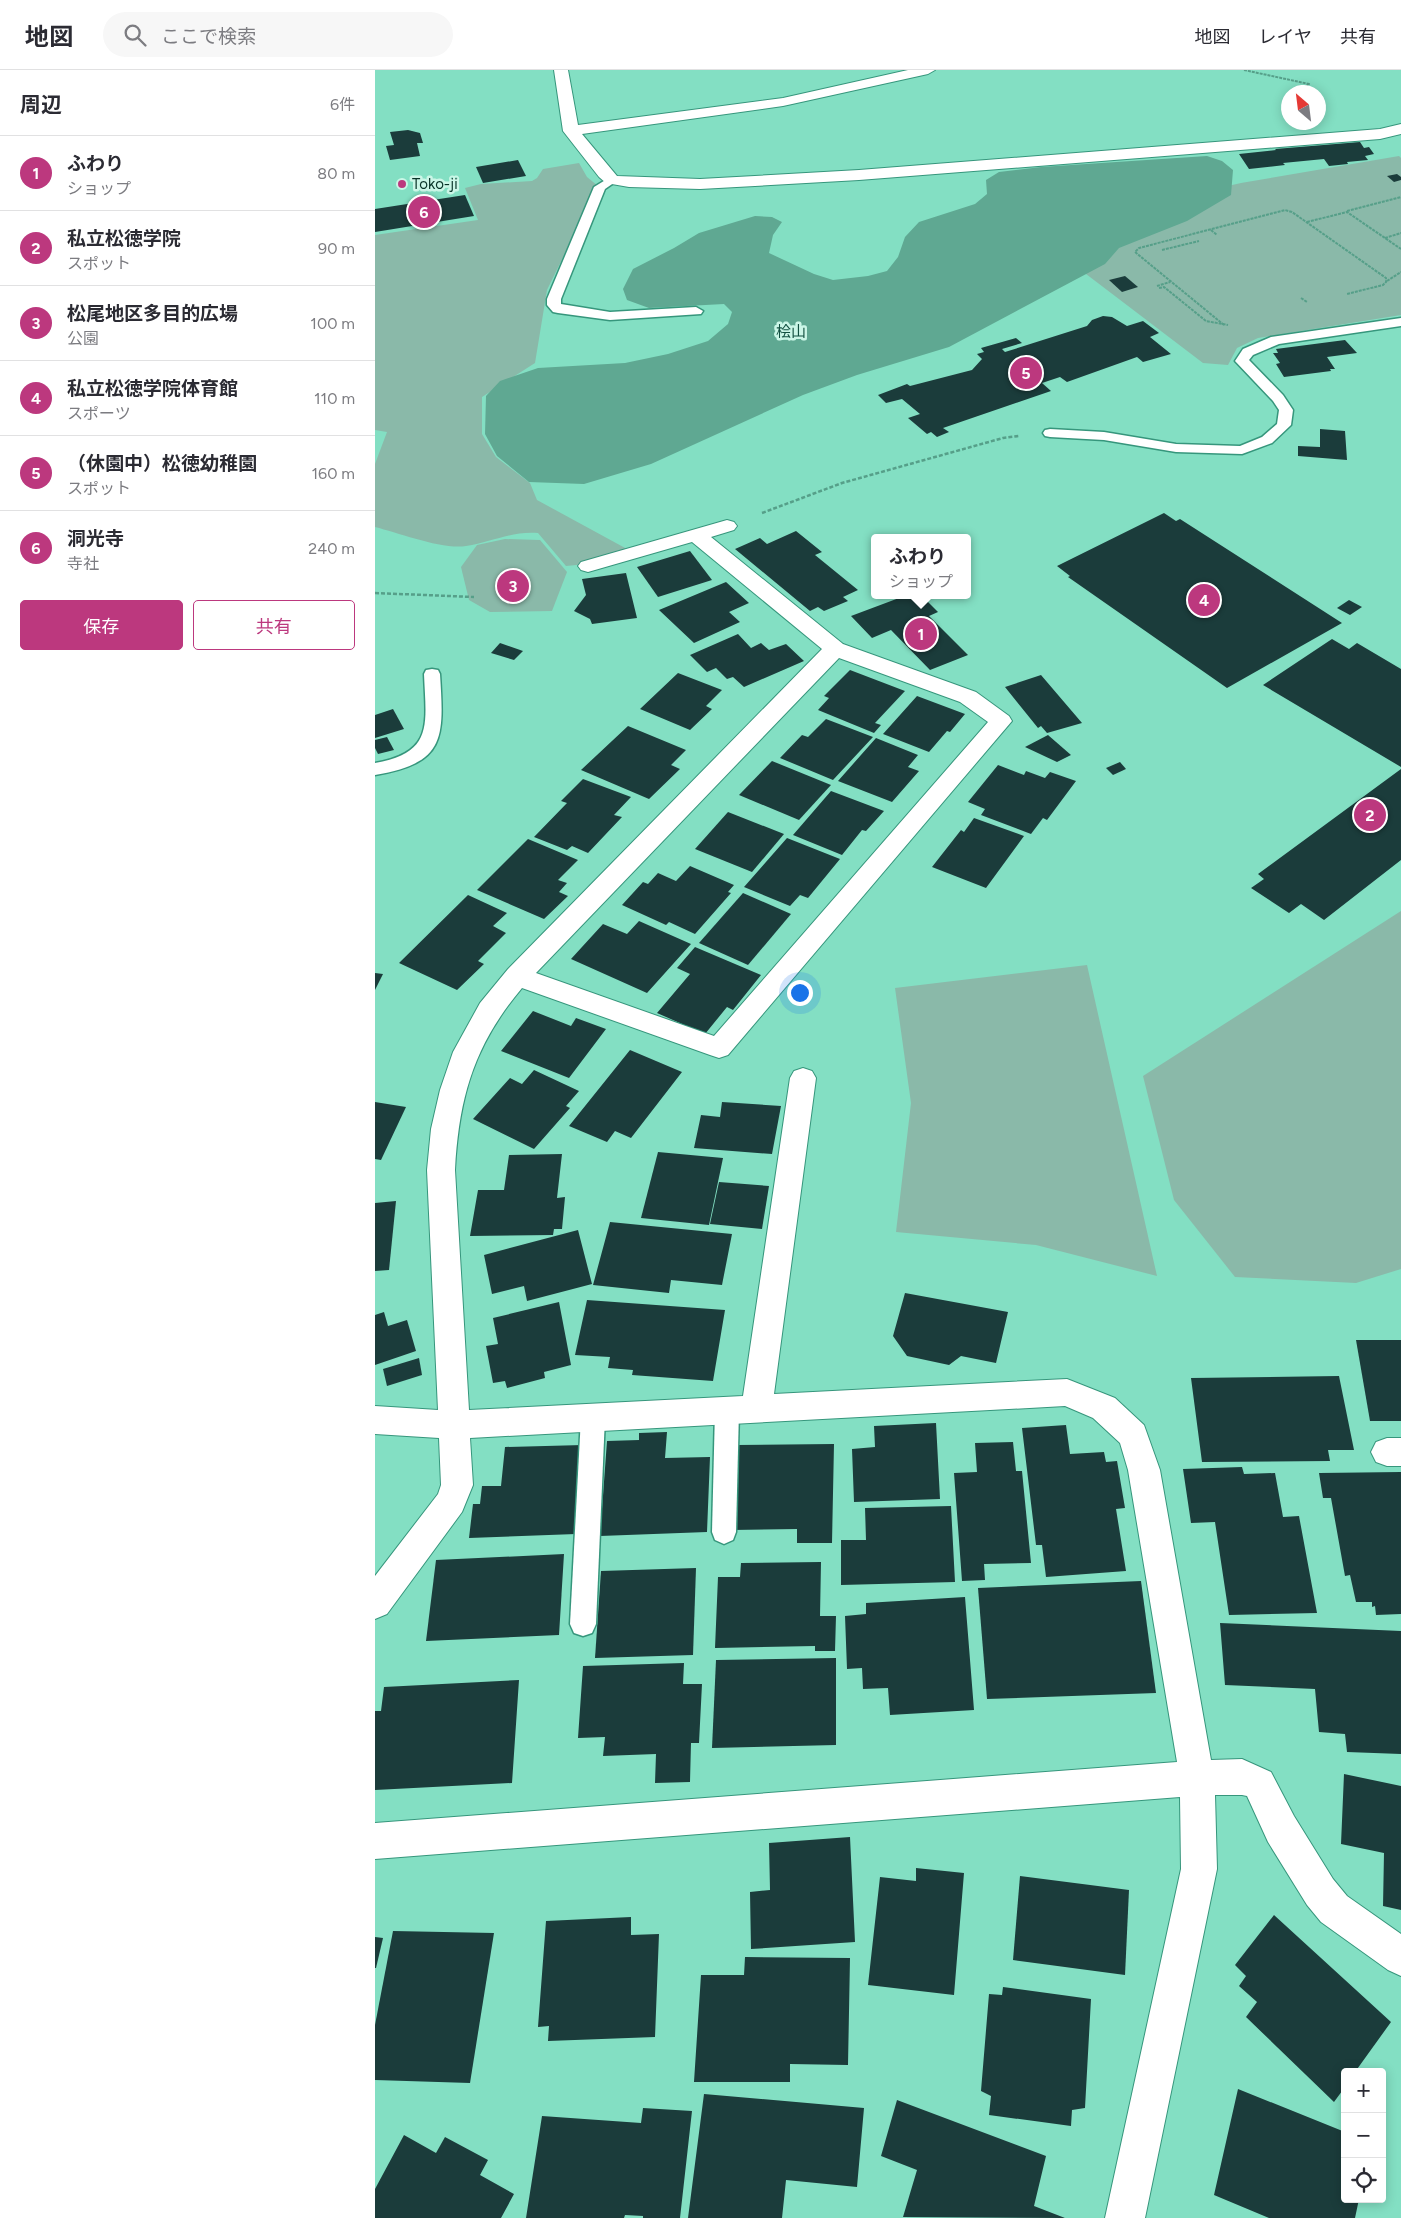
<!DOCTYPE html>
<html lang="ja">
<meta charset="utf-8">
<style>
:root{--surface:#fff;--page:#f7f7f7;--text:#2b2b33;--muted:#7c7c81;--line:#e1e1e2;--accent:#bc387e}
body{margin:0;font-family:Figtree,"Noto Sans JP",sans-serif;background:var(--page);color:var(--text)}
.controls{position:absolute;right:15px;bottom:15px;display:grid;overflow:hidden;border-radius:5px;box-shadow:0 2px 12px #0003}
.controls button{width:45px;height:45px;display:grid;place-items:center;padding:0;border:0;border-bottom:1px solid var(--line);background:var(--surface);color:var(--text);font:25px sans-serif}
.compass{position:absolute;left:906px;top:15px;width:45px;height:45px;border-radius:50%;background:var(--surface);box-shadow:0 2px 12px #0003;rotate:332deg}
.you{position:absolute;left:424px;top:922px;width:18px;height:18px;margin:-12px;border:4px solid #fff;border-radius:50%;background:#1a73e8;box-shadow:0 0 0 8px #1a73e833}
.badge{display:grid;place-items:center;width:32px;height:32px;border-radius:50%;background:var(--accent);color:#fff;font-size:16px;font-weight:700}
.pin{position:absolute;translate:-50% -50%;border:2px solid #fff;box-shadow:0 1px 5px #0006}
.popup{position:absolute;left:496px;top:464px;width:100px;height:65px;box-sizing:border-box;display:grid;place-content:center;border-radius:5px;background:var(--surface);filter:drop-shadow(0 1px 4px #0005);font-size:16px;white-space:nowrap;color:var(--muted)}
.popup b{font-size:19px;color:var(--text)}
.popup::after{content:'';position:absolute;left:50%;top:100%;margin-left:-10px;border:10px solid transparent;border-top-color:var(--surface)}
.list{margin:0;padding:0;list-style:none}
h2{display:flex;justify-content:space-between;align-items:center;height:65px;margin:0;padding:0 20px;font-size:21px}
h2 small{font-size:16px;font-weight:400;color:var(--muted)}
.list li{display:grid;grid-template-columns:32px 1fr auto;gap:15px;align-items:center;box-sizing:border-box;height:75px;padding:0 20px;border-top:1px solid var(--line)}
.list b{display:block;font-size:19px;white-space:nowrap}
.list p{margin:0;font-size:16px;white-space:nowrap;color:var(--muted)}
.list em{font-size:16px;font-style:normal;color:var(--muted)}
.actions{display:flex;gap:10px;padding:15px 20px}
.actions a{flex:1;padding:11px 0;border:1px solid var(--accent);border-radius:5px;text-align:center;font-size:18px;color:var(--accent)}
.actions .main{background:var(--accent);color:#fff}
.icon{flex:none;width:28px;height:28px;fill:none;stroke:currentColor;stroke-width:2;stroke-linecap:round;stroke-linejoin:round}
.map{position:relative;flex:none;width:1026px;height:2148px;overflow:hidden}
header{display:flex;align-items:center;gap:30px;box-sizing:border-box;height:70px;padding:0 25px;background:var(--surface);border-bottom:1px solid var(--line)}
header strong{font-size:24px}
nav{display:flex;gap:28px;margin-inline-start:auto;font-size:18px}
.search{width:350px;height:45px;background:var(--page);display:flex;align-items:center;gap:12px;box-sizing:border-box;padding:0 18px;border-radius:28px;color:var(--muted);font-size:19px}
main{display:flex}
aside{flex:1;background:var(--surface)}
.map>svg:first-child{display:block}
.green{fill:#8ab9a9}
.forest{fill:#5fa892}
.building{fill:#1b3c3b}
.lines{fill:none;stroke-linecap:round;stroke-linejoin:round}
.lane-casing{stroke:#36967c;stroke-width:3}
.street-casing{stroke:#36967c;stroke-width:2}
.path-far1{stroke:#569f89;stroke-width:2;stroke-dasharray:3 1;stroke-linecap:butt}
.path{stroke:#569f89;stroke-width:2.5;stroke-dasharray:4 2;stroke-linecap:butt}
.lane{fill:#fff;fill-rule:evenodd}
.street{fill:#fff;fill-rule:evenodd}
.poi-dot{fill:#bc387e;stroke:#cbf6e7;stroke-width:2}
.labels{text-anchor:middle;stroke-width:5;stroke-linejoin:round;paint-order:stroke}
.far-poi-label{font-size:15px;fill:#083227;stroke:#cbf6e7;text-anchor:start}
.far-park-label{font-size:15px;fill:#135041;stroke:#cbf6e7}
</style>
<header>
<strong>地図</strong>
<div class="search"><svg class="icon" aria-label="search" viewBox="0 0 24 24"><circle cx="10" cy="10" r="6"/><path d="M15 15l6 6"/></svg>ここで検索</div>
<nav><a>地図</a><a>レイヤ</a><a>共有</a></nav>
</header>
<main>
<aside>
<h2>周辺<small>6件</small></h2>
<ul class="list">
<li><span class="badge">1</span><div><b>ふわり</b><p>ショップ</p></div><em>80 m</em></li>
<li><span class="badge">2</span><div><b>私立松徳学院</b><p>スポット</p></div><em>90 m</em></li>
<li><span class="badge">3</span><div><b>松尾地区多目的広場</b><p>公園</p></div><em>100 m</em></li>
<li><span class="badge">4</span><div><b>私立松徳学院体育館</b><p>スポーツ</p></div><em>110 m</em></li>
<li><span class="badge">5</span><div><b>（休園中）松徳幼稚園</b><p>スポット</p></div><em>160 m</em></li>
<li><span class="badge">6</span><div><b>洞光寺</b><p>寺社</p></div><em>240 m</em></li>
</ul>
<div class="actions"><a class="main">保存</a><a>共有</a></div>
</aside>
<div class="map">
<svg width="1026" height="2148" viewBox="0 0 1026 2148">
<rect width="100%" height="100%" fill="#83dfc3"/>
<g class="green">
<path d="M1024 86 1026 88V245L883 268 862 278 853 295 828 293 690 188 761 137 866 113Z"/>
<path d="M204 93 212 107 223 116 172 220 160 293 107 327V364L121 387 155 413 162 430 252 479 212 494 191 496 163 463C136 461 117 472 91 476 68 480 24 463 0 457V394L12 362 0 360V165L103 150 90 118 106 114 157 111 162 108 168 99Z"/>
<path d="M130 469 165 470 192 502 177 541 115 542 94 530 86 497 102 475Z"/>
<path d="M1026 841V1199L981 1213 860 1207 799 1130 768 1006Z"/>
<path d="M712 895 782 1206 661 1175 521 1162 536 1033 520 918Z"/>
</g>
<path class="forest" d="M832 86 847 91 858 100 856 125 812 151 744 178 730 194 574 277 482 305 428 325 276 394 209 414 154 412 122 386 110 364 111 326 125 311 163 298 250 293 293 284 333 271 353 254 357 242 349 234 274 238 252 230 248 219 258 199 299 178 324 163 380 146 397 147 407 152 398 165 394 183 439 204 458 210 493 206 512 201 523 187 530 167 544 152 600 134 612 124 611 110 624 102 666 97Z"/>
<g class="building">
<path d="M33 60 45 63 48 73H42L45 86 15 90 11 76 19 75 15 62Z"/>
<path d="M985 72 989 78 994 77 999 84 990 86 993 90 972 92 973 94 954 96 949 89 908 93 910 95 874 99 864 84 901 80 900 79Z"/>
<path d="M143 90 151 106 108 113 101 97Z"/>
<path d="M1022 104 1026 107V110L1019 112 1012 106Z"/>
<path d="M90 125 99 146 0 162V139Z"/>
<path d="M750 206 763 217 747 222 734 210Z"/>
<path d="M728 246 737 247 752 256 768 251 784 263 775 267 796 284 768 292 762 287 692 312 685 307 667 313 676 321 568 358 574 362 562 367 556 362 552 364 533 348 545 344 527 329 511 333 503 325 532 314 535 316 597 300 607 289 602 284 609 282 606 278 641 268 647 273 627 279 630 282 712 256 717 250Z"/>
<path d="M970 270 982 283 952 287 960 299H955L956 301 909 307 901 294 905 293 898 283H903L901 279Z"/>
<path d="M945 359 970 361 972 390 923 386V376L945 377Z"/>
<path d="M789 443 801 451 805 449 967 553 852 618 693 507 695 506 682 496Z"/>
<path d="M421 461 447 482 440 485 483 520 468 527 473 531 449 541 443 537 435 541 360 479 385 468 392 474Z"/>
<path d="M315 481 337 510 283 527 262 497Z"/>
<path d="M251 503 262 548 217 554 215 549 199 541 211 525 207 509Z"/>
<path d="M351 512 374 533 354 542 365 552 319 573 284 540Z"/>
<path d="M532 525H546L563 542 554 546 593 585 555 600 516 560 497 568 476 546Z"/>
<path d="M974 530 987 537 975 545 962 538Z"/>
<path d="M363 564 376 578 386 573 394 580 411 574 429 591 369 617 358 607 352 609 341 598 332 602 315 585Z"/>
<path d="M957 569 974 579 982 573 1026 599V697L888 615Z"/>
<path d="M125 573 148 581 139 590 116 583Z"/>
<path d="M475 600 530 621 500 653 506 655 499 663 443 640 454 628 449 626Z"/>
<path d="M303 603 347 620 331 636 337 639 315 660 265 639Z"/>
<path d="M666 605 707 653 672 663 666 656 663 658 630 617Z"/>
<path d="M542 626 590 644 575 662 572 661 554 682 508 664Z"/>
<path d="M18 639 29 659 0 668V645Z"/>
<path d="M451 649 498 667 458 710 405 688 427 665 433 667Z"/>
<path d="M253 656 311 680 296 695 305 699 274 729 206 700Z"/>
<path d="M673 665 696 685 682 692 650 677Z"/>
<path d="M12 667 19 680 3 684 0 678V670Z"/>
<path d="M501 668 543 685 533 697 544 701 517 732 463 711Z"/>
<path d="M397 691 456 715 424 750 364 725Z"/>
<path d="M745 692 751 699 738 705 731 698Z"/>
<path d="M623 695 649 705 651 701 670 708 675 702 701 711 672 750 668 748 656 764 606 745 610 739 593 732Z"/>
<path d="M1026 699V790L949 850 926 834 914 843 876 818 889 809 883 804Z"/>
<path d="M208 709 256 727 239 745 247 747 213 783 197 776 192 780 159 767 192 733 186 731Z"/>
<path d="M456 721 509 741 491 761 487 760 467 785 418 765Z"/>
<path d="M353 742 409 764 377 802 320 779Z"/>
<path d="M599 748 649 766 611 818 557 797 586 760 589 762Z"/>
<path d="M412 768 465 789 433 828 425 825 415 836 369 817Z"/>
<path d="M153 769 203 790 183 810 192 813 184 822 193 826 169 849 102 820Z"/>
<path d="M315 796 359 815 353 822 356 823 320 864 294 852 291 855 247 835 268 812 273 814 283 803 301 811Z"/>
<path d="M368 823 416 844 373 895 324 873Z"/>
<path d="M93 825 132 843 118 856 131 863 103 891 109 894 82 920 24 893Z"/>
<path d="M264 851 316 874 272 923 196 889 228 854 252 864Z"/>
<path d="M320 877 386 905 358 940 352 937 330 964 282 943 315 904 302 898Z"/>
<path d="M0 903 8 904 0 920Z"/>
<path d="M158 941 196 956 201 948 231 959 194 1008 126 981Z"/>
<path d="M255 980 307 1002 256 1068 240 1061 232 1072 194 1056Z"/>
<path d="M159 1000 204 1021 191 1036 195 1038 159 1079 98 1049 135 1008 147 1014Z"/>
<path d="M0 1032 31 1037 6 1090 0 1089Z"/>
<path d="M347 1032 406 1036 397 1084 319 1078 326 1045 345 1047Z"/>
<path d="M283 1082 348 1088 334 1155 266 1148Z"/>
<path d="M187 1084 182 1128 190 1127 187 1159H179L178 1165 95 1166 103 1120H129L134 1085Z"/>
<path d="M344 1112 394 1116 387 1159 335 1154Z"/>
<path d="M21 1131 14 1200 0 1201V1133Z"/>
<path d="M235 1152 357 1164 347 1215 296 1210 294 1223 218 1215Z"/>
<path d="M203 1160 217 1214 152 1231 149 1216 117 1224 109 1185Z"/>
<path d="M530 1223 633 1242 621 1293 586 1286 574 1295 532 1286 518 1266Z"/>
<path d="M212 1230 350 1240 338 1311 257 1305 258 1300 233 1298 235 1287 200 1285Z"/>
<path d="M184 1232 196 1295 169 1302 170 1308 132 1318 130 1311 118 1313 111 1276 123 1274 118 1248Z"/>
<path d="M9 1242 13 1256 32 1250 41 1281 0 1295V1245Z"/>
<path d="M981 1270H1026V1351H995Z"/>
<path d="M44 1288 47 1305 12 1316 8 1299Z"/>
<path d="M964 1306 979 1380H953L955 1391 827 1392 816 1308Z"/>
<path d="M561 1353 565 1429 479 1432 477 1379 500 1377 499 1356Z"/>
<path d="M691 1355 695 1384 729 1382 731 1392 742 1391 750 1438 741 1439 751 1501 671 1507 667 1475H661L647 1358Z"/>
<path d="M292 1362 290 1388 335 1387 332 1462 225 1466 232 1371 264 1370V1363Z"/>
<path d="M638 1372 641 1401H647L656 1493 609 1494 610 1510 587 1511 579 1403 602 1402 600 1373Z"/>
<path d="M459 1374 457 1473H422V1459L357 1460 362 1375Z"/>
<path d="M208 1375 201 1464 94 1468 98 1434H105L107 1416H126L130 1377Z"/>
<path d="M867 1397 869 1404 900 1403 908 1447 924 1446 942 1543 854 1545 840 1452 816 1453 808 1399Z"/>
<path d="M1026 1402V1544L1001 1545 1000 1536 997 1537V1532H981L975 1505 970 1506 956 1428H948L944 1403Z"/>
<path d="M576 1436 580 1512 466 1515V1470H491L490 1438Z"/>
<path d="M189 1484 184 1565 51 1571 61 1490Z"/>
<path d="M446 1492 445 1546H461L460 1581H440V1576L340 1578 343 1507H365L366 1493Z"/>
<path d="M321 1498 318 1585 220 1588 226 1501Z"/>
<path d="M766 1511 781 1623 612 1629 603 1518Z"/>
<path d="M590 1527 599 1640 515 1645 513 1618 488 1619 487 1598 472 1599 470 1546 491 1544V1533Z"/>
<path d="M845 1553 1026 1561V1684L972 1682 970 1664 944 1662 940 1619 850 1615Z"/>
<path d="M461 1588V1675L337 1678 341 1590Z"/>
<path d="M309 1593 308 1614H327L324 1673H316L315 1712 280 1713 281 1684 228 1686 230 1667 203 1668 208 1596Z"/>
<path d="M144 1610 137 1713 0 1720V1641H6L9 1617Z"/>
<path d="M969 1704 1026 1716V1840L1008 1836 1009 1783 966 1774Z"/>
<path d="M475 1767 480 1872 376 1879 375 1822 395 1820 394 1773Z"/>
<path d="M541 1798 589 1803 579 1925 493 1915 505 1807 541 1811Z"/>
<path d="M645 1806 754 1820 750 1905 638 1890Z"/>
<path d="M899 1845 1016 1952 980 2002H970V2017L959 2032 871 1947 882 1932 864 1916 871 1906 860 1895Z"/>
<path d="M256 1847V1865L284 1864 280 1967 173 1971 174 1956 163 1957 171 1851Z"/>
<path d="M18 1861 119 1863 95 2013 0 2010V1955Z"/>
<path d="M0 1867 8 1868 1 1898H0Z"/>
<path d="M370 1887 475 1888 473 1995 415 1994V2012H319L326 1905H369Z"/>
<path d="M628 1917 716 1929 710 2038 697 2040 696 2056 614 2045 616 2026 606 2021 614 1924 627 1925Z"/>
<path d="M863 2019 970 2062V2129H984L980 2148H894L839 2125Z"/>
<path d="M329 2024 489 2038 482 2117 411 2110 407 2148H313Z"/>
<path d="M522 2030 671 2086 659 2136 690 2148 528 2147 542 2100 506 2086Z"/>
<path d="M268 2038 317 2041 305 2148H268V2146L250 2145 249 2148H151L167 2046 266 2053Z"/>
<path d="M29 2065 61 2083 70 2067 113 2090 105 2105 139 2124 126 2148H0V2119Z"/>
</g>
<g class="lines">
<defs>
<g id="lane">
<path d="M237 106 243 110 230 119 186 229V234L235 242 321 237 328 241 326 244 235 250 183 243 178 242 172 235V229L219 117Z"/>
<path d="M1026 248V256L904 274 878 285 874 290 908 325 918 340 916 355 897 373 867 384 801 382 729 370 675 367 670 366 668 363 670 360 675 359 729 362 801 374 865 376 887 367 902 354 904 340 898 331 860 291 868 279 896 267Z"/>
<path d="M57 599 63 600 65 604C69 668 71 693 0 705V693C59 683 51 654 49 604L51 600Z"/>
<path d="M352 1329 360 1333 364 1340 361 1462 358 1470 349 1474 340 1470 337 1462 340 1340 344 1333Z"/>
<path d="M218 1336 226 1339 230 1347 221 1554 217 1563 208 1566 199 1563 195 1554 206 1347 210 1339Z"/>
</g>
<g id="street">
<path d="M179 0H193L203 55 408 28 533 0H560L553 4 408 36 207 64 242 106 325 109 484 100 1005 59 1026 54V64L1005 69 484 110 325 119 254 117 231 113 224 107 188 61Z"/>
<path d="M352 450 359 452 362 456 359 460 336 467 468 574 601 622 634 646 637 651 353 985 344 988 335 985 147 918C99 975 84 1027 80 1100L94 1340 368 1326 415 1008 419 1001 428 998 437 1001 441 1008 399 1324 692 1309 740 1328 769 1355 785 1400 836 1690 867 1689 896 1702 919 1746 958 1809 972 1826 1026 1864V1906L1013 1900 946 1852 932 1835 893 1772 872 1726 867 1725H840L842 1799 770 2148H730L806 1799 805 1727 0 1789V1753L802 1692 753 1400 745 1373 718 1348 690 1336 95 1368 98 1415 87 1442 12 1544 0 1549V1506L63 1424 66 1415 64 1368 0 1364V1336L63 1340 52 1100 56 1059 65 1020 78 982 105 933 133 899 447 579 317 472 213 502 206 500 203 496 206 492ZM464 588 585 632 613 652 339 966 161 903Z"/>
<path d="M1012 1368H1026V1396H1012L1001 1392 996 1382 1001 1372Z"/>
</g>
</defs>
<use href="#lane" class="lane-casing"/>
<use href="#street" class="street-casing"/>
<g class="path-far1">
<path d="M869 0 934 14 923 22"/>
<path d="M972 141 1026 127"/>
<path d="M932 152 972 142 1026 179"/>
<path d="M836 160 842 165"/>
<path d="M1010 168 1026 163"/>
<path d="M787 180 824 171"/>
<path d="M1012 211 1026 202"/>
<path d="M782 216 795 212"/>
<path d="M784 218 789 217 831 251 853 255"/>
<path d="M926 228 932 232"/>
<path d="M849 255 760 182 764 178 910 140 917 142 1011 208V212L1008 215 972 224"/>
</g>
<g class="path">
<path d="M387 443 467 413 628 368 644 366"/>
<path d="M0 523 99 527"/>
</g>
<use href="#lane" class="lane"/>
<use href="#street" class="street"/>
</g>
<circle class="poi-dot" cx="27" cy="114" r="5"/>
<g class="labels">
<g class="far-poi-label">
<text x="37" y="119">Toko-ji</text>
</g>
<g class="far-park-label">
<text x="416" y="267">桧山</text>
</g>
</g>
</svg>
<div class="controls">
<button>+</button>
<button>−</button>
<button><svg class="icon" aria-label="locate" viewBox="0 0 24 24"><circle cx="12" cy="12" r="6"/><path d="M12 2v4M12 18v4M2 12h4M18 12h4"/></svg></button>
</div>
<svg class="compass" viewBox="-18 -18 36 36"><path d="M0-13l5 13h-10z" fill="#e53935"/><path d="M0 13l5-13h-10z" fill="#7c7c81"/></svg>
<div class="you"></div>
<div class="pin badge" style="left:546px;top:564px">1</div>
<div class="popup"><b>ふわり</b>ショップ</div>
<div class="pin badge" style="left:995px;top:745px">2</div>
<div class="pin badge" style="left:138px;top:516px">3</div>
<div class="pin badge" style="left:829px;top:530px">4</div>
<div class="pin badge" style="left:651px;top:303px">5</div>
<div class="pin badge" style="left:49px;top:142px">6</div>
</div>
</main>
